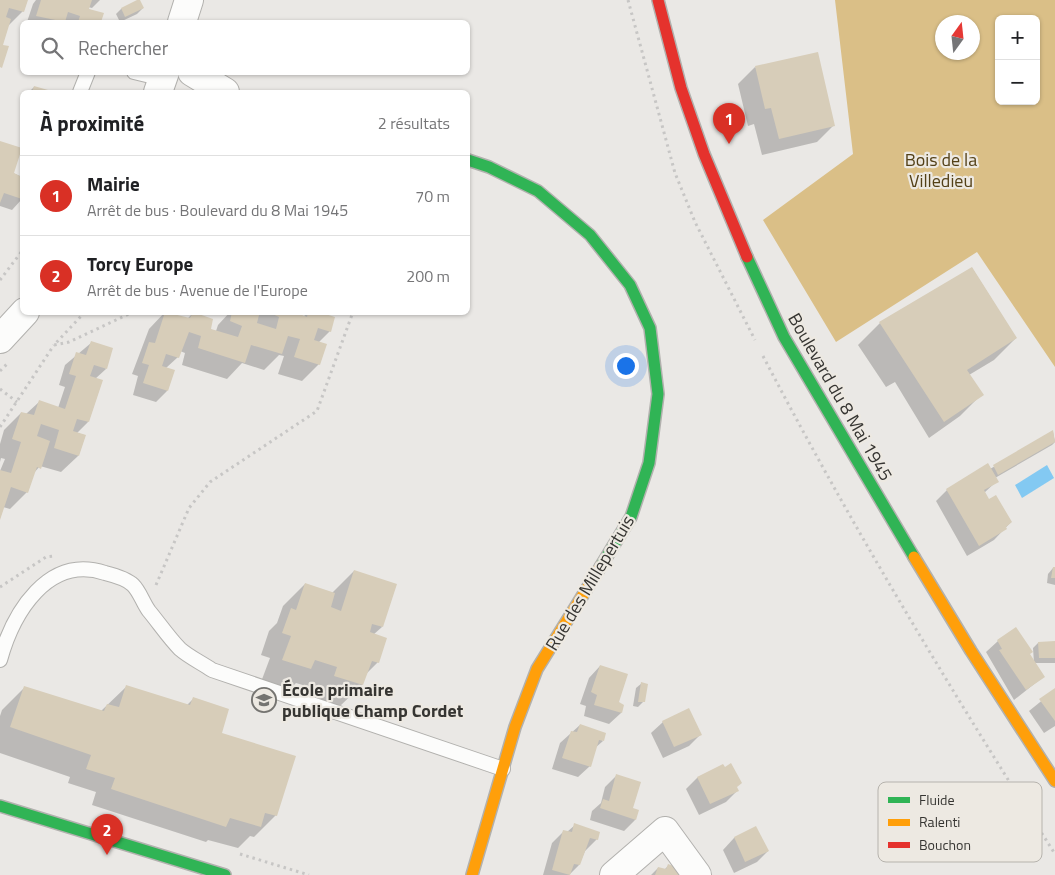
<!DOCTYPE html>
<html lang="fr">
<meta charset="utf-8">
<style>
:root{--surface:#fff;--page:#f2f2f2;--text:#202124;--muted:#757577;--line:#e0e0e0;--accent:#d93025}
body{margin:0;font-family:"Titillium Web",sans-serif;background:var(--page);color:var(--text)}
.controls{position:absolute;right:15px;top:15px;display:grid;overflow:hidden;border-radius:8px;box-shadow:0 1px 4px #0004}
.controls button{width:45px;height:45px;display:grid;place-items:center;padding:0;border:0;border-bottom:1px solid var(--line);background:var(--surface);color:var(--text);font:25px sans-serif}
.compass{position:absolute;left:935px;top:15px;width:45px;height:45px;border-radius:50%;background:var(--surface);box-shadow:0 1px 4px #0004;rotate:15deg}
.you{position:absolute;left:625px;top:365px;width:18px;height:18px;margin:-12px;border:4px solid #fff;border-radius:50%;background:#1a73e8;box-shadow:0 0 0 8px #1a73e833}
.badge{display:grid;place-items:center;width:32px;height:32px;border-radius:50%;background:var(--accent);color:#fff;font-size:16px;font-weight:700}
.pin{position:absolute;translate:-50% -41px;filter:drop-shadow(0 1px 2px #0008)}
.pin::after{content:'';position:absolute;top:26px;width:18px;height:15px;background:inherit;clip-path:polygon(0 0,100% 0,50% 100%)}
.list{margin:0;padding:0;list-style:none}
h2{display:flex;justify-content:space-between;align-items:center;height:65px;margin:0;padding:0 20px;font-size:21px}
h2 small{font-size:16px;font-weight:400;color:var(--muted)}
.list li{display:grid;grid-template-columns:32px 1fr auto;gap:15px;align-items:center;box-sizing:border-box;height:80px;padding:0 20px;border-top:1px solid var(--line)}
.list b{display:block;font-size:19px;white-space:nowrap}
.list p{margin:0;font-size:16px;white-space:nowrap;color:var(--muted)}
.list em{font-size:16px;font-style:normal;color:var(--muted)}
.icon{flex:none;width:28px;height:28px;fill:none;stroke:currentColor;stroke-width:2;stroke-linecap:round;stroke-linejoin:round}
.map{position:relative;flex:none;width:1055px;height:875px;overflow:hidden}
.search{position:absolute;background:var(--surface);box-shadow:0 1px 4px #0004;left:20px;top:20px;width:450px;height:55px;display:flex;align-items:center;gap:12px;box-sizing:border-box;padding:0 18px;border-radius:8px;color:var(--muted);font-size:19px}
.panel{position:absolute;background:var(--surface);box-shadow:0 1px 4px #0004;left:20px;top:90px;width:450px;height:225px;border-radius:8px}
.map>svg:first-child{display:block}
.forest{fill:#dabf87;fill-rule:evenodd}
.water{fill:#83c9f2}
.shadow{fill:#0003}
.building{fill:#d7cdb9}
.lines{fill:none;stroke-linecap:round;stroke-linejoin:round}
.lane-casing{stroke:#b2b1ae;stroke-width:16}
.street-casing{stroke:#b2b1ae;stroke-width:30}
.fast-casing{stroke:#b2b1ae;stroke-width:14}
.slow-casing{stroke:#b2b1ae;stroke-width:14}
.jam-casing{stroke:#b2b1ae;stroke-width:14}
.path{stroke:#c7c6c5;stroke-width:3;stroke-dasharray:2.5 4;stroke-linecap:butt}
.lane{stroke:#fcfcfb;stroke-width:14}
.street{stroke:#fcfcfb;stroke-width:28}
.fast{stroke:#30b455;stroke-width:11}
.slow{stroke:#ff9f0a;stroke-width:11}
.jam{stroke:#e5322d;stroke-width:11}
.labels{text-anchor:middle;stroke-width:4.5;stroke-linejoin:round;paint-order:stroke}
.park-label{font-size:18px;fill:#534017;stroke:#ede9e2}
.street-label{font-size:18px;fill:#363532;stroke:#ede9e2}
.poi-label{font-size:18px;font-weight:bold;fill:#363532;stroke:#ede9e2;text-anchor:start}
.key{fill:#ede9e2;stroke:#b6b3ad;stroke-width:1}
.key-label{font-size:14px;fill:#363532}
</style>
<div class="map">
<svg width="1055" height="875" viewBox="0 0 1055 875">
<rect width="100%" height="100%" fill="#eae8e5"/>
<path class="forest" d="M835 0H1055V367L977 252 836 342 763 220 853 154ZM999 19H1036V101H999ZM942 22H972V52H942Z"/>
<path class="water" d="M1047 465 1054 478 1022 498 1015 485Z"/>
<g class="shadow">
<path d="M0 0H27L23 11 7 27 1 46 0 68Z"/>
<path d="M36 0H100L92 8 88 7V9L102 14 100 22H27L33 4Z"/>
<path d="M139 0 143 8 137 14 120 22 116 14 121 9Z"/>
<path d="M755 67 834 125 817 142 762 155 754 124 748 126 738 84Z"/>
<path d="M34 87 52 92H29Z"/>
<path d="M0 143 13 173 22 177V199L12 210 0 206Z"/>
<path d="M972 268 1016 338 994 360 969 375 982 394 960 416 929 438 895 382 886 387 858 345 880 323Z"/>
<path d="M165 312 187 319 192 314 209 329 216 331 218 325 230 312H247L255 315 258 312H294L303 317 308 312H315L330 331 318 343 319 364 302 381 278 374 284 356 279 355 264 370 242 363 227 379 182 365 185 353 180 351 178 357 166 368 167 391 156 402 133 395 138 376 132 374 149 329Z"/>
<path d="M91 343 106 369 95 379 101 381 88 422 77 433 84 435 78 456 61 472 40 466 33 474 27 492 10 509 3 507 0 517V471L5 459 1 458 0 462V444L4 430 21 413 26 414 39 402 58 408 65 387 59 385 65 365Z"/>
<path d="M1053 432 1055 442 1052 445 995 478 997 481 984 493 988 501 1011 522 994 540 967 556 936 501 947 490 990 469Z"/>
<path d="M1053 568 1055 569V585L1047 583 1048 574Z"/>
<path d="M354 571 382 627 373 635 378 662 366 674 362 685 340 706 313 698 316 689 296 683 288 691 261 682 270 658 261 655 269 631 277 623 283 606 305 584 332 593Z"/>
<path d="M998 641 1034 663 1033 648 1038 643 1055 642V663H1034L1043 677 1014 700 986 652Z"/>
<path d="M600 666 617 703 623 706 621 713 609 724 584 716 586 706 580 704 589 678Z"/>
<path d="M642 683 644 701 638 707 633 706 636 688Z"/>
<path d="M126 687 187 705 193 699 220 734 276 815 254 837 250 836 238 848 208 840 206 842 92 805 96 792 68 783 70 777 0 753V716L2 710 24 688 101 711Z"/>
<path d="M1055 690V726L1044 733 1029 711Z"/>
<path d="M663 722 701 734 689 746 663 758 651 733Z"/>
<path d="M580 725 603 741 595 748 590 766 578 777 552 769 560 743Z"/>
<path d="M723 765 737 791 726 802 699 815 686 789 697 778Z"/>
<path d="M617 775 631 809 637 811 635 820 624 831 590 820 592 811 601 803 605 787Z"/>
<path d="M575 825 597 839 585 851 579 865 569 875H543L552 843 564 831 567 832Z"/>
<path d="M755 828 768 851 757 862 734 873 723 850 734 838Z"/>
<path d="M668 866 677 875H651L658 868 664 870Z"/>
</g>
<g class="building">
<path d="M0 0H28L24 12 9 8 6 17 11 19 3 45 9 46 2 68 0 67Z"/>
<path d="M41 0H92L89 9 104 13 101 22H78L80 16 68 12 65 22 36 16Z"/>
<path d="M137 0H140L144 8 125 17 121 8Z"/>
<path d="M818 52 835 126 779 139 771 108 765 109 755 66Z"/>
<path d="M34 86 55 92H32Z"/>
<path d="M0 141 22 148 14 173 22 177V199L4 193 0 203Z"/>
<path d="M972 267 1017 338 967 370 984 395 944 422 879 322Z"/>
<path d="M165 312 190 318 193 312 213 319 211 329 238 337 242 326 230 321 232 312H251L259 315 257 323 276 329 279 317 268 312H295L307 317 308 312H319L335 317 331 332 318 328 314 340 327 344 320 365 294 357 300 339 288 336 282 354 251 345 245 363 198 348 201 336 189 332 179 358 166 354 162 366 175 370 168 391 143 383 149 365 142 363 149 342 155 343Z"/>
<path d="M91 341 113 348 107 369 94 365 90 376 103 380 89 422 77 419 73 431 86 435 79 456 54 448 59 430 41 424 37 436 50 441 41 469 37 467 28 493 11 487 0 520V470L11 473 21 442 12 439 21 412 34 415 39 400 65 409 76 376 69 374 76 352 86 355Z"/>
<path d="M1053 430 1055 442 998 475 993 465Z"/>
<path d="M988 463 999 482 984 490 989 499 996 495 1012 522 1006 527 1007 529 979 546 946 489Z"/>
<path d="M1053 567H1055V578H1051Z"/>
<path d="M354 570 397 584 383 627 372 624 370 632 387 638 379 663 372 661 363 685 334 676 337 667 315 660 311 669 282 660 291 636 282 633 291 608 296 610 305 583 335 593 331 607 341 611Z"/>
<path d="M1016 627 1033 652 1030 654 1045 677 1026 690 999 650 1002 649 997 640Z"/>
<path d="M1055 641V658H1039L1038 642Z"/>
<path d="M600 665 628 674 619 702 624 705 622 713 594 705 597 695 591 692Z"/>
<path d="M641 682 648 684 645 702H638Z"/>
<path d="M126 685 190 705 193 697 229 709 222 733 296 756 277 816 265 813 261 827 230 818 226 827 111 789 115 778 86 769 91 755 10 727 24 686 104 711 107 704 119 707Z"/>
<path d="M1055 688V721L1039 699Z"/>
<path d="M689 708 702 735 674 747 662 721Z"/>
<path d="M580 724 606 733 604 741 599 740 591 767 562 758 571 731 577 732Z"/>
<path d="M731 763 742 783 737 787 739 791 710 804 697 777 723 764 725 767Z"/>
<path d="M616 774 641 782 633 808 639 810 636 820 600 808 603 799 609 801Z"/>
<path d="M574 823 600 832 598 840 590 838 580 865 574 864 570 875 552 870 563 830 572 832Z"/>
<path d="M756 826 769 851 745 862 734 837Z"/>
<path d="M668 864 681 869 679 875H655L658 867 666 869Z"/>
</g>
<g class="lines">
<defs>
<g id="lane">
<path d="M134 72 163 79"/>
<path d="M80 92 88 72"/>
<path d="M0 660C13 613 48 554 105 573 113 575 127 579 133 585 140 592 143 603 149 611 159 623 169 638 180 649 189 657 202 663 212 670L503 769"/>
</g>
<g id="street">
<path d="M182 22 189 0"/>
<path d="M192 72 225 92"/>
<path d="M158 92 165 72"/>
<path d="M0 339 25 312"/>
<path d="M614 875 665 831 697 875"/>
</g>
<g id="fast">
<path d="M468 160 489 167 538 191 590 235 630 285 650 328 658 394 649 463 631 517 601 566"/>
<path d="M747 257 784 337 914 557"/>
<path d="M0 806 225 875"/>
</g>
<g id="slow">
<path d="M914 557 971 651 1055 781"/>
<path d="M472 875 515 727 537 669 601 566"/>
</g>
<path id="jam" d="M658 0 681 88 704 154 747 257"/>
</defs>
<use href="#lane" class="lane-casing"/>
<use href="#street" class="street-casing"/>
<use href="#fast" class="fast-casing"/>
<use href="#slow" class="slow-casing"/>
<use href="#jam" class="jam-casing"/>
<g class="path">
<path d="M628 0 675 173 695 222 755 340"/>
<path d="M0 280 22 251"/>
<path d="M85 312 54 345 69 342 133 312"/>
<path d="M763 356C852 527 952 692 1055 854"/>
<path d="M0 371 7 364"/>
<path d="M0 389 17 402"/>
<path d="M0 427 54 345"/>
<path d="M156 585 189 508 210 482 317 411 353 312"/>
<path d="M0 587 46 557 55 556"/>
<path d="M240 854 309 875"/>
</g>
<use href="#lane" class="lane"/>
<use href="#street" class="street"/>
<use href="#fast" class="fast"/>
<use href="#slow" class="slow"/>
<use href="#jam" class="jam"/>
</g>
<defs>
<symbol id="school-ring" viewBox="-11 -11 22 22"><circle r="9.5" fill="#ede9e2" stroke="#757471" stroke-width="1.5"/><path d="M0-5L7-2L0 1L-7-2ZM-4 1L0 2.5L4 1V4Q0 6-4 4Z" fill="#757471"/></symbol>
</defs>
<g fill-rule="evenodd">
<use href="#school-ring" x="250" y="686" width="28" height="28"/>
</g>
<g class="labels">
<g class="park-label">
<text x="941" y="166">Bois de la<tspan x="941" dy="21">Villedieu</tspan></text>
</g>
<g class="street-label">
<text transform="translate(840 397) rotate(60)" y="6">Boulevard du 8 Mai 1945</text>
<text transform="translate(590 583) rotate(-59)" y="6">Rue des Millepertuis</text>
</g>
<g class="poi-label">
<text x="282" y="696">École primaire<tspan x="282" dy="21">publique Champ Cordet</tspan></text>
</g>
</g>
<rect x="878" y="782" width="164" height="80" rx="8" class="key"/>
<rect x="888" y="797" width="22" height="6" fill="#30b455"/>
<rect x="888" y="819" width="22" height="7" fill="#ff9f0a"/>
<rect x="888" y="842" width="22" height="6" fill="#e5322d"/>
<g class="key-label">
<text x="919" y="805">Fluide</text>
<text x="919" y="827">Ralenti</text>
<text x="919" y="850">Bouchon</text>
</g>
</svg>
<div class="controls">
<button>+</button>
<button>−</button>
</div>
<svg class="compass" viewBox="-18 -18 36 36"><path d="M0-13l5 13h-10z" fill="#e53935"/><path d="M0 13l5-13h-10z" fill="#757577"/></svg>
<div class="you"></div>
<div class="pin badge" style="left:729px;top:144px">1</div>
<div class="pin badge" style="left:107px;top:855px">2</div>
<div class="search"><svg class="icon" aria-label="search" viewBox="0 0 24 24"><circle cx="10" cy="10" r="6"/><path d="M15 15l6 6"/></svg>Rechercher</div>
<section class="panel">
<h2>À proximité<small>2 résultats</small></h2>
<ul class="list">
<li><span class="badge">1</span><div><b>Mairie</b><p>Arrêt de bus · Boulevard du 8 Mai 1945</p></div><em>70 m</em></li>
<li><span class="badge">2</span><div><b>Torcy Europe</b><p>Arrêt de bus · Avenue de l'Europe</p></div><em>200 m</em></li>
</ul>
</section>
</div>
